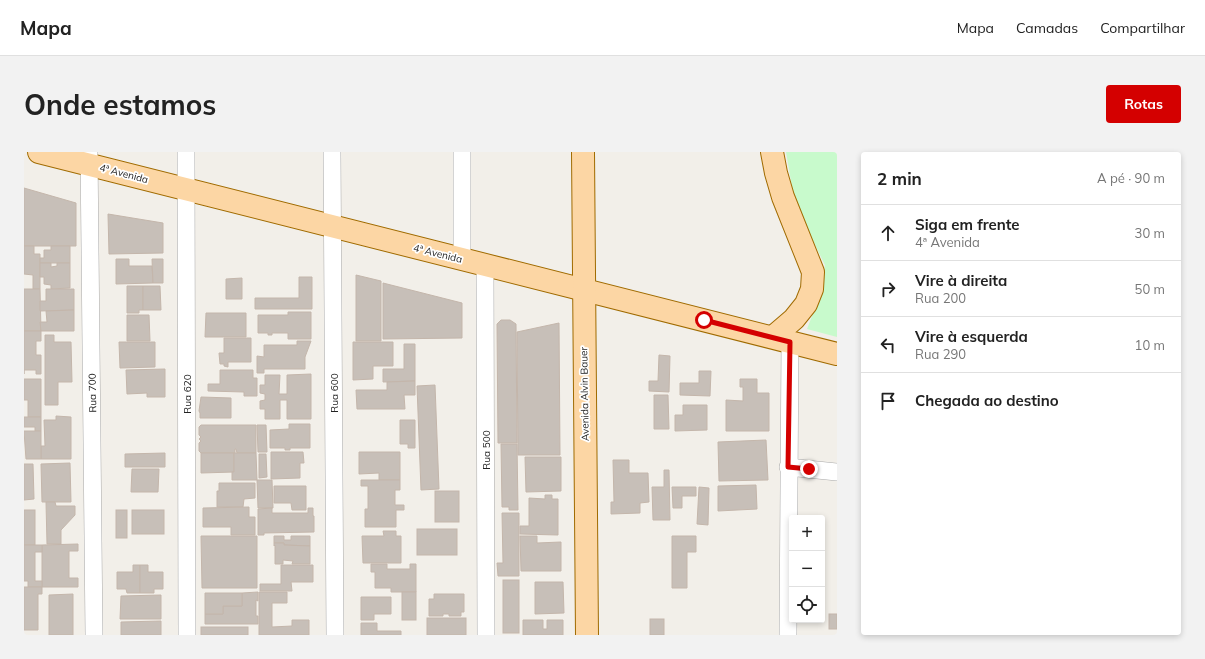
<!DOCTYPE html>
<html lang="pt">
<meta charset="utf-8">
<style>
:root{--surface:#fff;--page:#f2f2f2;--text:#222;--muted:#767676;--line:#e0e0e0;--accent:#d40000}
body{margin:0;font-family:Mulish,sans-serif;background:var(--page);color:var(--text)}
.controls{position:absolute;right:12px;bottom:12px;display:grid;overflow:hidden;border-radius:4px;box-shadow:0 2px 6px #0003}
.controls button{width:36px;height:36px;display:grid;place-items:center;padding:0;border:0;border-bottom:1px solid var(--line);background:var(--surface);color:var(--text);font:20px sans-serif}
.stop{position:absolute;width:12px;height:12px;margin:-9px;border:3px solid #d40000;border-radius:50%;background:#fff}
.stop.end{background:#d40000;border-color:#fff;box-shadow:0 1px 4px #0008}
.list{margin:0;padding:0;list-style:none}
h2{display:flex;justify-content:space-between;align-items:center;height:52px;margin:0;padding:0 16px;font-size:17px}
h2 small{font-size:13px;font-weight:400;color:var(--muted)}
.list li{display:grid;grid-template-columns:26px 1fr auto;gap:12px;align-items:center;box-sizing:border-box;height:56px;padding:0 16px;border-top:1px solid var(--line)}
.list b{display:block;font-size:15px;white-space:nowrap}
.list p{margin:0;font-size:13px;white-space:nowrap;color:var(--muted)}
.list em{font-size:13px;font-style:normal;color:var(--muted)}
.icon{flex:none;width:22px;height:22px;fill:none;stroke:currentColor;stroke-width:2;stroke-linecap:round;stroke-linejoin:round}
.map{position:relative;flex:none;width:813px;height:483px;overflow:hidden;border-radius:4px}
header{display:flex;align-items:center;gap:24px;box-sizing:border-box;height:56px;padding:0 20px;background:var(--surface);border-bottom:1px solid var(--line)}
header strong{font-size:19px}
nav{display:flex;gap:22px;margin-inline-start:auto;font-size:14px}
.intro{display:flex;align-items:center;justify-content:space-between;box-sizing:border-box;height:96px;padding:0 24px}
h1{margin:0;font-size:28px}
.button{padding:10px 18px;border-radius:4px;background:var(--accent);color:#fff;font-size:14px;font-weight:700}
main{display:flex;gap:24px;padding:0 24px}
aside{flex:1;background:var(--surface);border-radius:4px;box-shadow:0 2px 6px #0003}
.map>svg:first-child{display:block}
.park{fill:#c8facc}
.building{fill:#c7bfb8;stroke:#c4b6ab}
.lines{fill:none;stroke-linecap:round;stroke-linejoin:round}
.minor-casing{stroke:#a9a9a9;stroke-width:18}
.major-casing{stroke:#a06b00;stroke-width:24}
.minor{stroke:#fff;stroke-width:17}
.major{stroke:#fcd6a4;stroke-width:22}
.route{stroke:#d40000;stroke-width:5}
.labels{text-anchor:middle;stroke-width:3.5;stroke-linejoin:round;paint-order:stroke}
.street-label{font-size:10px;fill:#222;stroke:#fff}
</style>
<header>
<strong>Mapa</strong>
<nav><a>Mapa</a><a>Camadas</a><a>Compartilhar</a></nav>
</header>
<div class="intro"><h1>Onde estamos</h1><a class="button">Rotas</a></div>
<main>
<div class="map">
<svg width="813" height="483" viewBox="0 0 813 483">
<rect width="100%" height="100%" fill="#f2efe9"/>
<path class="park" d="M762 0H813V185L783 177 797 141 801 113 771 53Z"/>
<g class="building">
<path d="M0 36 52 51V94H0Z"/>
<path d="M84 62 139 71V101L85 102Z"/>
<path d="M0 94H10V102H16V137H9V123L0 122Z"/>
<path d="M27 94H46V111H16V106H20V98H27Z"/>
<path d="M92 107H105V114H128L129 131 92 132Z"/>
<path d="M128 107H139V131H129Z"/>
<path d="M16 111H27V115L33 114V111H46V136L27 137V133L20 132V125H16Z"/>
<path d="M332 123 357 129V189H332Z"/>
<path d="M275 125H288V157H231V146H275Z"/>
<path d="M218 126V147H202V127Z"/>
<path d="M359 131 438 151V186L359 187Z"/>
<path d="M103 134H119V158H115V161H103Z"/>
<path d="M119 134H136L137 158H119Z"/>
<path d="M0 137H16L17 179H0Z"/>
<path d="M22 137H50V158L16 159V149H22Z"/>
<path d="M50 158V179H17L16 170H23L22 159Z"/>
<path d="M264 160H287V187H264V181H248V183H244V181H234V163H264Z"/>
<path d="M182 161H222V185H181Z"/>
<path d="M103 163H125L126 189H103Z"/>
<path d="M477 168H486L492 172 493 291H474L473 172Z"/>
<path d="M535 171 536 303H494L493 180Z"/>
<path d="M0 179H17V189H12V203H17V222H12V218H0V222Z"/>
<path d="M21 183H30V190H47L48 230H34V253H21Z"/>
<path d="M200 186H227V210H204V215L200 214V212H196L195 201H200Z"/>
<path d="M273 189H287L281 205V217H240V221H233V204L240 205V193H273Z"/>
<path d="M95 190H131V215L96 216Z"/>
<path d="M329 190H369V214H349V227L329 228Z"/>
<path d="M380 192H391V229L359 230V217H380Z"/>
<path d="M635 203 646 204 645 240 625 239V229H634Z"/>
<path d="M141 217V245H123V241L103 242 102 218Z"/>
<path d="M196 218H229V226H233V244H220V240L184 239V232H196Z"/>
<path d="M675 219H687L686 244 656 243V231H675Z"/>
<path d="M287 222V267H263V248H256V267H241V257H236V249L241 248V242L236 241V233H241V223H256L255 242H263V223Z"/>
<path d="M0 227H17V265H4V248H0Z"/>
<path d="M716 227H733V241H745V279H702V248L719 249V235H716Z"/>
<path d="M391 229V243H380L381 257H333L332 238H363V230Z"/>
<path d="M411 233 415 337 397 338 393 234Z"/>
<path d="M630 243H644L645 277H630Z"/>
<path d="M177 245 207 246V266H176V261L175 259Z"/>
<path d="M659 253H683V278L651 279V263H659Z"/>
<path d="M32 264 47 265V307H17V294H21L20 268H32Z"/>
<path d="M0 265H17V279H11V275H0Z"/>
<path d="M376 268H391V296H384V292H376Z"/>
<path d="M265 272H286V296H266V298H261V296H246V278L265 277Z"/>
<path d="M177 273H232V301H213L212 297H211V301H177L175 299V291L177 289 175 287 177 285 175 283V275Z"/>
<path d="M233 273H242L243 300H234Z"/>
<path d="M0 279H17V307H2Z"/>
<path d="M742 288 744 328 695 329 694 290Z"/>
<path d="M477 292H493L494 358H485V355H478Z"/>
<path d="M247 300H279L280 311H276V326L247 327Z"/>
<path d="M335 300H376V328H355V321L335 322Z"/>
<path d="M141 301V315H101V302Z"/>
<path d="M177 301H210V320L177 321Z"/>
<path d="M210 301H232L233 328H208V320H210Z"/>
<path d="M235 302H242L243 325 235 326Z"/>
<path d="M501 305H537V339L502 340Z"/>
<path d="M589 308H605V321H624L625 350 616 351V361L587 362V350H590Z"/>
<path d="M46 311 47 350H18L17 312Z"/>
<path d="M0 312H9L10 347 0 348Z"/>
<path d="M108 317H135L134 340H107Z"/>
<path d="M640 318H645L646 368H629L628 335H640Z"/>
<path d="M233 328H248L249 356H234Z"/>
<path d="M337 328H376V338H371V353H380V358H372V375H341V357H344V334H337Z"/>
<path d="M195 331H231V346L220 347 219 355H193V339H195Z"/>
<path d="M732 333 733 357 694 359V334Z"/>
<path d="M250 334H282V358H268L267 351H250Z"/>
<path d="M648 335H672V344H658V356H649Z"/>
<path d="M675 335 685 336 684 373 673 372Z"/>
<rect x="411" y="339" width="24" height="31"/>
<path d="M521 343H528V347H534V383L496 382V374H505V346L521 347Z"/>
<path d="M22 350H31L32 354H51V363L37 378V392H23Z"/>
<path d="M225 355V365H231V383H207V375H179V356Z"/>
<path d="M248 356V361H284V356H289V364H290V380L240 381V383H234V357Z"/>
<rect x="0" y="358" width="11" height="35"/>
<rect x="92" y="358" width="11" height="28"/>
<rect x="108" y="358" width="32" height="24"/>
<path d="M478 361H495V424H474L473 411H479Z"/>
<rect x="393" y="377" width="40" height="26"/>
<path d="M359 379H372V384H377V411H339L338 384H360Z"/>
<path d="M177 384H233V436H178Z"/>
<path d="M250 384H260V388H267V384H286V394L260 393V391H250Z"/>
<path d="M496 384H513V391L537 390V419H497Z"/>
<path d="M648 384H672V400H663V436H648Z"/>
<path d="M250 391H260V393L286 394V412H268L269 409 259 408V412H251V393L250 394Z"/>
<path d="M54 392V399H45V426H54V435H18V393Z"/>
<path d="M0 393H18V400H11V429H18V435H4V429H0Z"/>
<path d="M347 412H363V417H386V412H392V440H367V436H351V420H347Z"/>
<path d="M109 413H116V441H103L102 437H93V420H109Z"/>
<path d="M116 413H124V420H139V437H130V441H116Z"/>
<path d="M257 413H289V430H267L268 439H236V432H257Z"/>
<rect x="479" y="428" width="16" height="53"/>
<path d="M511 430H539L540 461 511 462Z"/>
<path d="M0 435H18V442H14V478H0Z"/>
<path d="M234 440V449L232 448V464H234V472H181V462H199V454H218V441Z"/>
<path d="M235 440H263V451H248V475L268 474V468H285V483H235Z"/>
<rect x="378" y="440" width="14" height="28"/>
<path d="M181 441H218V454H199V462H181Z"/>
<path d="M49 442V483H25V443Z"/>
<path d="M410 442H440V460H437V464H425V462H419V464H405V447H410Z"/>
<path d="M137 443V467H96L97 444Z"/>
<path d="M337 445H367V462H350V468H337Z"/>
<rect x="805" y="462" width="8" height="15"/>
<rect x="403" y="466" width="39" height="17"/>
<rect x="626" y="467" width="14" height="16"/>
<path d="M499 468H519V477H523V468H539V483H499Z"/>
<path d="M137 469V483H97V470Z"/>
<path d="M337 471H353V479H377V483H337Z"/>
<rect x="177" y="475" width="47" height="8"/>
</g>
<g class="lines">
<defs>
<g id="minor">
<path d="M65 0 70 483"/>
<path d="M162 0 163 483"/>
<path d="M308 0 311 483"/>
<path d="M438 0V107"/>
<path d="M461 113 462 483"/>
<path d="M764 315 813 320"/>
<path d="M764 483 766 190"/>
</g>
<g id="major">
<path d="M15 0 813 202"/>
<path d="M559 0 563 483"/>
<path d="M748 0 752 21 759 45 789 120 788 137 782 152 770 167 749 185"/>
</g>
</defs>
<use href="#minor" class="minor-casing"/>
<use href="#major" class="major-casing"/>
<use href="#minor" class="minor"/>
<use href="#major" class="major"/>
</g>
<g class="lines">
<path class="route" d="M680 168 766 190 764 315 785 317"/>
</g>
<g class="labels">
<g class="street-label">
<text transform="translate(100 21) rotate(15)" y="4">4ª Avenida</text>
<text transform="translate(414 101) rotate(14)" y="4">4ª Avenida</text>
<text transform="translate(68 241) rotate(-91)" y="4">Rua 700</text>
<text transform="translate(310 241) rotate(-90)" y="4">Rua 600</text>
<text transform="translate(163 242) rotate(-90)" y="4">Rua 620</text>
<text transform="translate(560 242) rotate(-91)" y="4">Avenida Alvin Bauer</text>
<text transform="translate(462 298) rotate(-90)" y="4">Rua 500</text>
</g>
</g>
</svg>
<div class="controls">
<button>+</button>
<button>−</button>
<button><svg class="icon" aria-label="locate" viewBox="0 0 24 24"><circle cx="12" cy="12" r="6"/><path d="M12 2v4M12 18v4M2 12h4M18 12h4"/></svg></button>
</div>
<div class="stop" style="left:680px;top:168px"></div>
<div class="stop end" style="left:785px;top:317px"></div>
</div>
<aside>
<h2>2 min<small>A pé · 90 m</small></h2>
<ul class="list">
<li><svg class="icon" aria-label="ahead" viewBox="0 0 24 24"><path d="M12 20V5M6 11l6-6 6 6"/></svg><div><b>Siga em frente</b><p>4ª Avenida</p></div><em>30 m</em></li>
<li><svg class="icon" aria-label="right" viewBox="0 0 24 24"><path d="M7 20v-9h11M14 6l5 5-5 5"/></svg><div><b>Vire à direita</b><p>Rua 200</p></div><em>50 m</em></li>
<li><svg class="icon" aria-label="left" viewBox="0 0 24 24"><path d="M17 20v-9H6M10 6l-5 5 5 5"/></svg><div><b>Vire à esquerda</b><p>Rua 290</p></div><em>10 m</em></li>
<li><svg class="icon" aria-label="arrive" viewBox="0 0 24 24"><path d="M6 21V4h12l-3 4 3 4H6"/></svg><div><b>Chegada ao destino</b></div></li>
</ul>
</aside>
</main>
